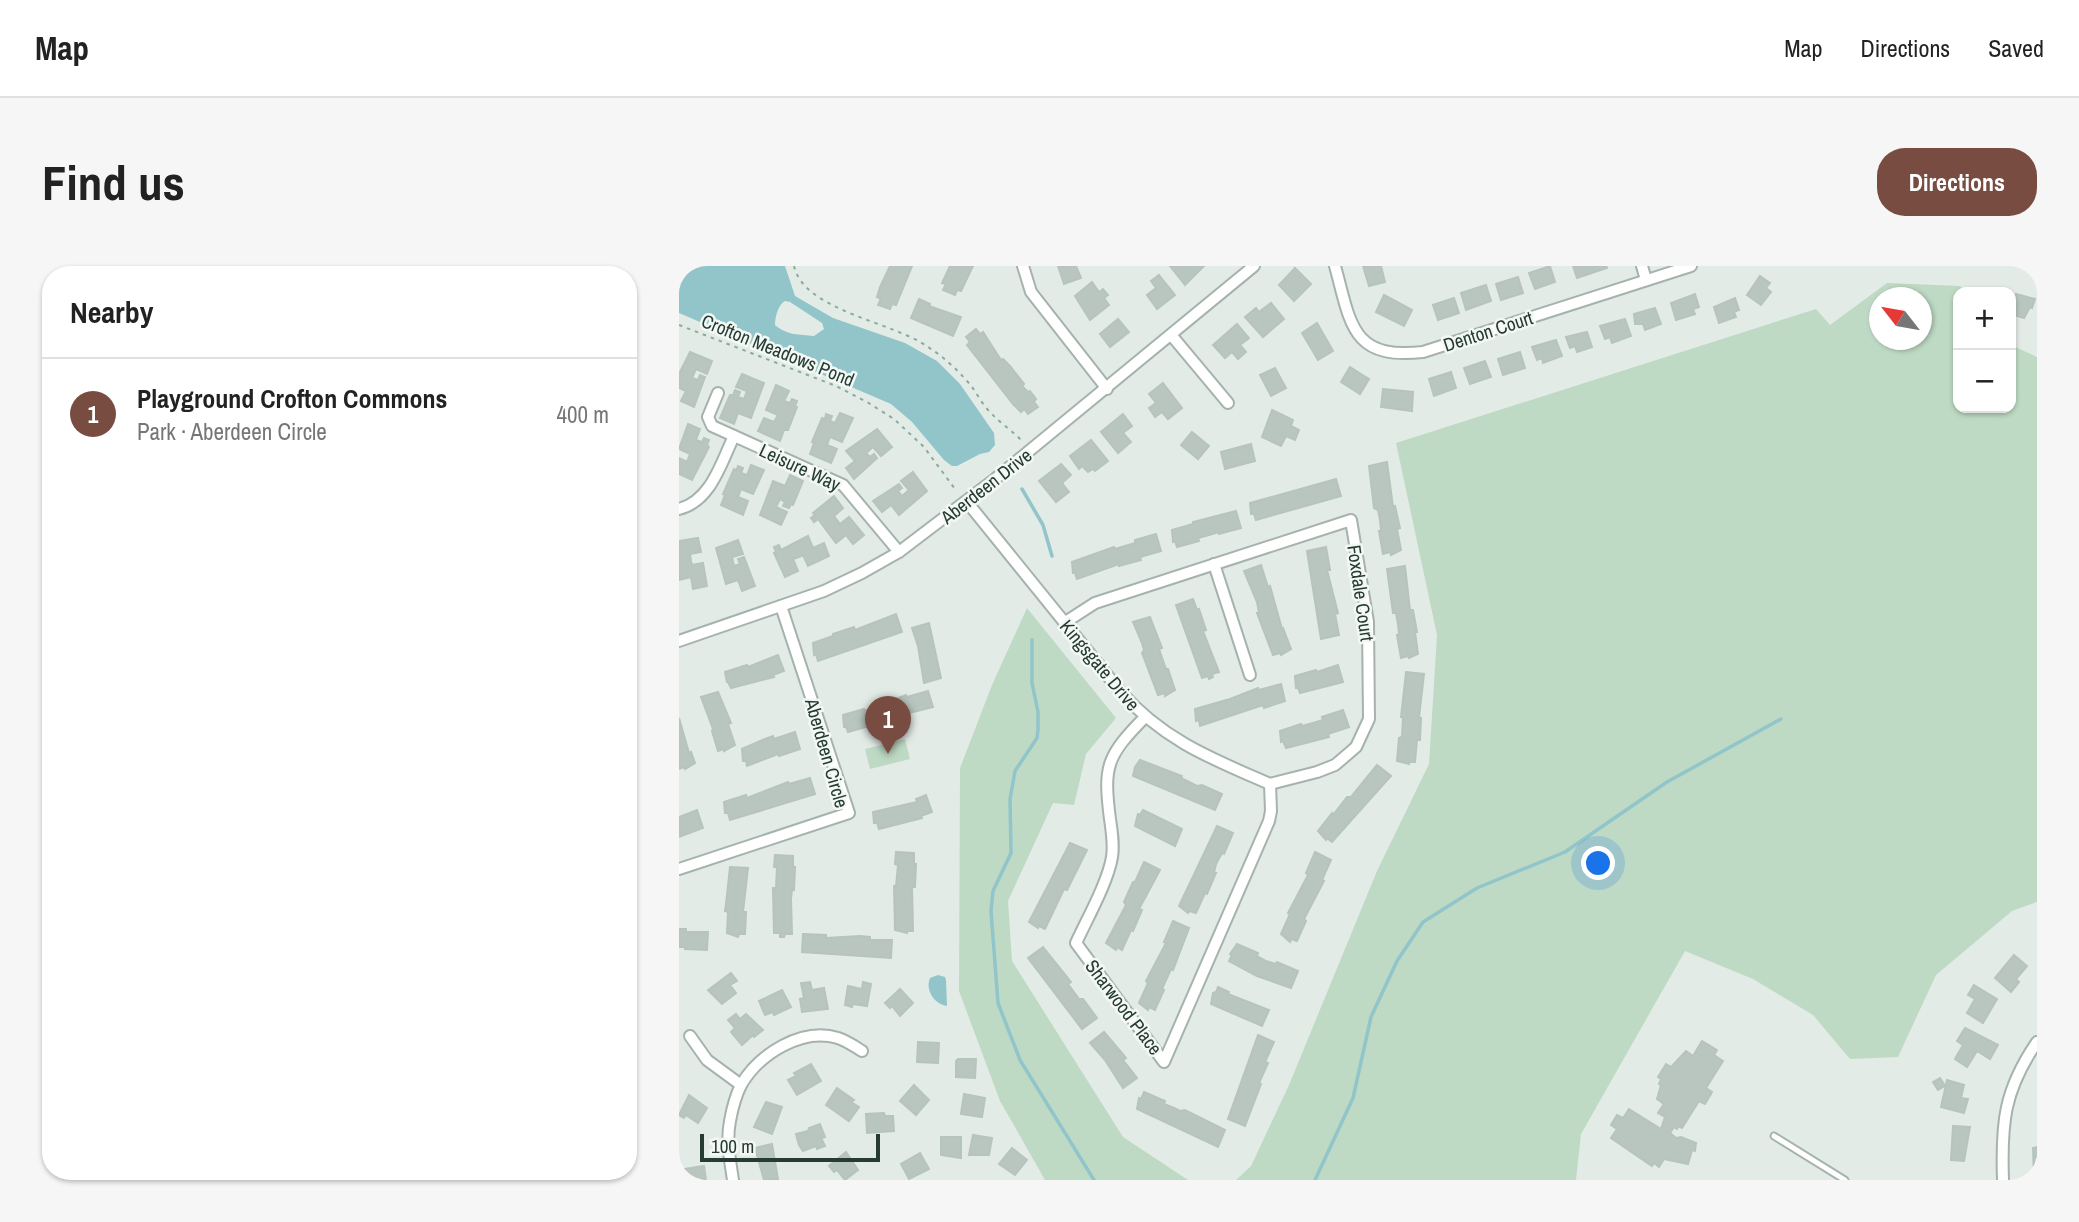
<!DOCTYPE html>
<meta charset="utf-8">
<style>
:root{--surface:#fff;--page:#f6f6f6;--text:#222;--muted:#767676;--line:#e0e0e0;--accent:#794c42}
body{margin:0;font-family:"Archivo Narrow",sans-serif;background:var(--page);color:var(--text)}
.controls{position:absolute;right:21px;top:21px;display:grid;overflow:hidden;border-radius:14px;box-shadow:0 2px 5px #0004}
.controls button{width:63px;height:63px;display:grid;place-items:center;padding:0;border:0;border-bottom:2px solid var(--line);background:var(--surface);color:var(--text);font:35px sans-serif}
.compass{position:absolute;left:1190px;top:21px;width:63px;height:63px;border-radius:50%;background:var(--surface);box-shadow:0 2px 5px #0004;rotate:301deg}
.scale{position:absolute;left:21px;bottom:18px;width:180px;box-sizing:border-box;padding-left:7px;border:4px solid #253b33;border-top:0;font-size:19px;line-height:24px;white-space:nowrap;color:#253b33;-webkit-text-stroke:5px #f3f8f5;paint-order:stroke}
.you{position:absolute;left:920px;top:598px;width:24px;height:24px;margin:-18px;border:5px solid #fff;border-radius:50%;background:#1a73e8;box-shadow:0 0 0 10px #1a73e833}
.badge{display:grid;place-items:center;width:46px;height:46px;border-radius:50%;background:var(--accent);color:#fff;font-size:23px;font-weight:700}
.pin{position:absolute;translate:-50% -58px;filter:drop-shadow(0 2px 4px #0008)}
.pin::after{content:'';position:absolute;top:37px;width:24px;height:21px;background:inherit;clip-path:polygon(0 0,100% 0,50% 100%)}
.list{margin:0;padding:0;list-style:none}
h2{display:flex;justify-content:space-between;align-items:center;height:91px;margin:0;padding:0 28px;font-size:30px}
h2 small{font-size:23px;font-weight:400;color:var(--muted)}
.list li{display:grid;grid-template-columns:46px 1fr auto;gap:21px;align-items:center;box-sizing:border-box;height:112px;padding:0 28px;border-top:2px solid var(--line)}
.list b{display:block;font-size:26px;white-space:nowrap}
.list p{margin:0;font-size:23px;white-space:nowrap;color:var(--muted)}
.list em{font-size:23px;font-style:normal;color:var(--muted)}
.map{position:relative;flex:none;width:1358px;height:914px;overflow:hidden;border-radius:28px}
header{display:flex;align-items:center;gap:42px;box-sizing:border-box;height:98px;padding:0 35px;background:var(--surface);border-bottom:2px solid var(--line)}
header strong{font-size:33px}
nav{display:flex;gap:38px;margin-inline-start:auto;font-size:24px}
.intro{display:flex;align-items:center;justify-content:space-between;box-sizing:border-box;height:168px;padding:0 42px}
h1{margin:0;font-size:49px}
.button{padding:18px 32px;border-radius:28px;background:var(--accent);color:#fff;font-size:24px;font-weight:700}
main{display:flex;gap:42px;padding:0 42px}
aside{flex:1;background:var(--surface);border-radius:28px;box-shadow:0 2px 5px #0004}
.map>svg:first-child{display:block}
.green{fill:#bedac4;fill-rule:evenodd}
.water{fill:#91c5ca;fill-rule:evenodd}
.lines{fill:none;stroke-linecap:round;stroke-linejoin:round}
.stream{stroke:#91c5ca;stroke-width:3.5}
.building{fill:#b9c6c0;stroke:#b6c4bd;stroke-width:2}
.service-casing{stroke:#a6b3ad;stroke-width:9}
.minor-casing{stroke:#a6b3ad;stroke-width:14}
.path{stroke:#87ac9e;stroke-width:2;stroke-dasharray:3.5 5;stroke-linecap:butt}
.service{stroke:#fff;stroke-width:5}
.minor{stroke:#fff;stroke-width:10}
.labels{text-anchor:middle;stroke-width:5;stroke-linejoin:round;paint-order:stroke}
.street-label{font-size:19px;fill:#253b33;stroke:#f3f8f5}
</style>
<header>
<strong>Map</strong>
<nav><a>Map</a><a>Directions</a><a>Saved</a></nav>
</header>
<div class="intro"><h1>Find us</h1><a class="button">Directions</a></div>
<main>
<aside>
<h2>Nearby<small></small></h2>
<ul class="list">
<li><span class="badge">1</span><div><b>Playground Crofton Commons</b><p>Park · Aberdeen Circle</p></div><em>400 m</em></li>
</ul>
</aside>
<div class="map">
<svg width="1358" height="914" viewBox="0 0 1358 914">
<rect width="100%" height="100%" fill="#e3ebe7"/>
<g class="green">
<path d="M1208 17 1281 20 1286 26H1279V142H1332V79L1358 91V636L1333 645 1257 709 1219 791 1171 793 1134 749 1074 713 1006 685 902 868 897 914H557L572 900 610 819 698 605 750 498 758 369 717 177 1137 43 1151 59ZM1200 32H1242V74H1200Z"/>
<path d="M348 342 437 452 407 488 395 539 374 537 329 635 333 695 444 871 509 914H366L321 835 280 725 281 502 313 419Z"/>
<path d="M226 473 231 493 191 503 186 483Z"/>
</g>
<g class="water">
<path d="M0 0H106L116 30 154 52 226 77 258 95 281 118 315 167 316 179 310 186 301 188 278 200H273L265 194 233 156 212 138 0 47ZM106 35 111 36 143 57 145 63 135 70C120 68 109 70 96 59 96 51 99 39 106 35Z"/>
<path d="M259 709 266 711 267 714 268 740C255 738 246 724 251 712Z"/>
</g>
<g class="lines">
<g class="stream">
<path d="M343 223 364 259 373 290"/>
<path d="M353 374V417L359 446V464L358 472 336 505 331 533 332 587 314 625 312 645 319 737 341 794 415 914"/>
<path d="M636 914 674 832 692 751 718 695 744 656 798 622 886 586 988 516 1102 453"/>
</g>
</g>
<g class="building">
<path d="M233 0 217 39 213 38 211 43 199 39 202 33 198 31 201 21 211 0Z"/>
<path d="M271 0H294L282 25 278 24 276 29 264 24 267 18 263 17Z"/>
<path d="M379 0H397L402 12 385 18Z"/>
<path d="M491 0H525L506 19Z"/>
<path d="M684 0H702L706 16 690 20Z"/>
<path d="M871 0 876 16 856 23 850 7Z"/>
<path d="M894 0H927L928 2 898 12Z"/>
<path d="M616 2 632 18 615 35 600 19Z"/>
<path d="M480 9 496 29 478 43 468 29 477 22 472 15Z"/>
<path d="M1081 10 1091 17 1087 22 1092 26 1082 39 1068 29Z"/>
<path d="M839 11 844 27 822 34 817 18Z"/>
<path d="M413 16 420 26 424 23 429 29 425 32 430 39 411 54 396 30Z"/>
<path d="M807 19 812 35 787 44 782 27Z"/>
<path d="M1016 28 1020 41 1014 43 1016 48 997 54 992 37Z"/>
<path d="M1337 28 1356 33 1353 42 1351 41 1345 52 1332 48Z"/>
<path d="M705 29 733 44 725 60 697 46Z"/>
<path d="M775 32 780 47 759 54 754 39Z"/>
<path d="M1056 32 1060 44 1055 46 1057 51 1040 57 1035 41Z"/>
<path d="M240 33 251 38 250 40 282 51 274 70 232 52Z"/>
<path d="M592 37 605 53 584 71 566 51 577 42 580 46Z"/>
<path d="M976 42 982 58 966 64 964 58H956L955 48Z"/>
<path d="M439 53 450 66 431 81 421 68Z"/>
<path d="M946 53 952 70 933 77 931 71 926 73 921 60Z"/>
<path d="M638 57 654 85 639 94 623 67Z"/>
<path d="M558 58 570 72 561 79 567 86 559 93 553 86 546 92 534 79Z"/>
<path d="M297 63 301 68 304 66 322 94 324 93 331 100 345 118 343 120 349 126 351 125 357 133 355 136 359 141 349 148 345 143 342 146 334 138 288 79 291 76 287 71Z"/>
<path d="M908 66 913 81 898 86 896 80 891 82 887 71Z"/>
<path d="M877 74 883 90 864 97 863 92 858 94 853 81Z"/>
<path d="M11 86 33 95 28 108 17 103 13 112 19 114 21 109 26 111 15 141 2 135 7 125 0 122V108Z"/>
<path d="M841 86 846 102 824 109 819 93Z"/>
<path d="M806 95 812 111 791 118 785 102Z"/>
<path d="M671 101 690 113 681 128 662 116Z"/>
<path d="M596 102 607 122 592 130 581 109Z"/>
<path d="M772 106 777 122 755 130 750 113Z"/>
<path d="M63 108 85 117 72 152 59 147 55 158 41 152 51 129H54L56 124 61 126 59 131 65 133 68 125 57 121Z"/>
<path d="M484 117 503 142 489 153 483 146 476 151 470 142 477 137 470 128Z"/>
<path d="M97 119 110 125 105 135 111 137 113 133 118 135 116 140 118 141 109 164H105L101 175 79 165 85 152 95 156 99 149 87 144Z"/>
<path d="M704 123 734 126 733 145 702 141Z"/>
<path d="M593 144 614 154 612 160 620 164 616 174 607 170 602 180 583 171Z"/>
<path d="M161 147 174 152 163 176 151 171 148 179 158 183 152 197 131 188 135 177 133 176 143 152 146 153 147 148 153 150 151 155 156 157Z"/>
<path d="M444 148 453 160 444 167 452 176 439 187 422 166Z"/>
<path d="M9 158 21 163 17 174 23 176 25 172 30 174 28 179 30 181 13 214 0 208V192L8 196 11 188 0 183Z"/>
<path d="M198 163 213 181 202 190 194 181 187 187 191 191 195 188 198 192 175 213 167 202 176 195 167 185Z"/>
<path d="M513 166 530 180 519 193 502 179Z"/>
<path d="M412 174 429 195 416 205 414 203 409 206 403 200 400 203 391 190Z"/>
<path d="M572 178 576 195 546 203 542 186Z"/>
<path d="M708 196 714 241 716 240 721 262 718 263 722 284 712 289 711 286 704 288 700 265H702L701 254 699 244 695 242 690 200Z"/>
<path d="M382 198 392 209 383 217 390 226 377 236 360 215Z"/>
<path d="M72 199 85 204 74 228 62 223 59 231 69 235 64 249 42 239 46 229 44 228 55 203 57 205 59 200 64 202 62 207 68 209Z"/>
<path d="M234 206 248 225 220 249 212 239 203 246 194 235 220 218 223 222 219 225 223 230 230 224 222 215Z"/>
<path d="M111 209 124 215 114 239 112 238 110 242 104 240 106 236 101 233 97 241 108 246 102 259 81 249 94 215 106 220Z"/>
<path d="M657 213 662 230 577 254 575 248H572L571 237Z"/>
<path d="M155 230 164 242 155 250 161 258 170 251 185 269 174 278 167 269 157 277 139 253 135 256 132 252 136 249 134 247Z"/>
<path d="M557 245 562 262 540 268V266L530 269 519 272 520 275 498 281 496 275 494 276 493 264 514 258V256Z"/>
<path d="M477 268 482 285 461 291 462 294 440 300V298L398 313 396 307H394L393 296 435 281 436 283 456 277V274Z"/>
<path d="M129 270 134 282 145 277 150 290 129 300 124 289 120 291 114 293 119 305 106 311 95 287 97 286 95 281 100 279 102 284Z"/>
<path d="M19 272 22 286 11 288 12 295 13 299 24 297 28 320 14 323 12 311 0 314V275Z"/>
<path d="M59 274 64 288 53 291 55 300 61 298 59 293 65 291 76 320 63 325 59 314 47 318 37 282Z"/>
<path d="M647 281 651 304H648L659 347 656 348 660 369 642 373 628 285Z"/>
<path d="M582 299 589 321 591 320 603 363 604 362 612 383 602 389 601 387 594 389 578 347H580L578 336 565 305Z"/>
<path d="M726 300 731 344H734L738 366H736L739 388 730 392 729 390 722 392 718 369H720L719 358 717 347H714L708 303Z"/>
<path d="M514 333 518 344 520 343 527 364 524 365 540 406 533 408 534 411 530 413 529 410 523 412 497 339Z"/>
<path d="M217 348 223 366 139 395 137 388 135 389 134 377 154 370V368L175 361 176 364Z"/>
<path d="M471 351 483 382 480 383 487 403H489L496 424 486 430V427L479 429 463 387 465 384 463 377 454 356Z"/>
<path d="M250 357 262 412 245 417 239 380 233 362Z"/>
<path d="M99 389 105 405 94 409 95 411 52 422 49 416H48L46 406 68 399 69 401Z"/>
<path d="M659 399 664 416 621 427 619 422H617L616 410 637 404 638 406Z"/>
<path d="M727 406 745 408 740 452H742L741 474H738L736 496H730V498L718 495 720 472 723 471 724 451H722Z"/>
<path d="M602 418 606 435 585 442 584 439 521 460 520 454 517 455 516 443 551 433 579 422 580 424Z"/>
<path d="M249 425 254 441 222 449 191 462 190 460 169 466 167 461H165L164 449 185 443 186 445 227 429 228 431Z"/>
<path d="M39 426 52 457 49 458 56 479 45 485V483L39 485 33 465 34 463 22 431Z"/>
<path d="M664 444 670 461 649 468 650 471 607 482 604 475 602 476 601 465 622 458 623 460 634 457 644 454 643 451Z"/>
<path d="M0 452 10 487 12 486 16 497 6 503 5 501 0 503Z"/>
<path d="M116 466 121 483 100 490 99 488 68 500 67 495H64L63 483 86 473 94 470 95 473Z"/>
<path d="M461 494 503 510 502 512 518 520 523 519 543 528 536 544 454 510 456 501Z"/>
<path d="M698 499 712 510 653 576 648 572 647 574 639 565 653 547 654 549 668 531H672Z"/>
<path d="M131 512 136 528 51 554 49 547H46L45 536 67 529 68 532 109 516 110 518Z"/>
<path d="M247 529 253 546 242 550 243 552 200 563 198 557H195L194 546 238 536 237 533Z"/>
<path d="M18 544 24 562 0 571V551Z"/>
<path d="M464 544 503 563 496 580 456 560 459 548 461 549Z"/>
<path d="M538 560 554 567 545 588 543 587 537 598 535 607H537L528 628 526 627 517 647 510 645 509 647 500 640Z"/>
<path d="M391 577 408 584 388 624 385 623 366 663 360 660 359 662 350 656Z"/>
<path d="M217 586 235 587V598H237L236 621H233L234 665H228V667L216 664 215 620H217L219 599 216 598Z"/>
<path d="M636 586 652 594 643 614 645 615 625 653 627 655 618 675 612 673 611 676 602 668 611 648 609 647 629 609 627 607Z"/>
<path d="M96 589 114 590V601H116L115 624H113L112 633 113 668H106L105 671H101V667H95L94 622H97L98 601H95Z"/>
<path d="M465 596 481 604 460 643 463 644 454 665 452 664 443 684 438 681 437 684 427 677 447 639 445 636 454 616H456Z"/>
<path d="M51 601 69 602 64 646H67L66 668H60L59 671 48 667 49 646 46 645 47 638Z"/>
<path d="M494 655 510 662 494 704 492 703 483 723 485 724 476 744 470 741 469 744 460 737 469 717 467 715 487 677 485 676Z"/>
<path d="M0 663H7V666H29L28 684 6 683V681H0Z"/>
<path d="M124 668 147 669V672L181 670 191 671V674H213L212 692 123 686Z"/>
<path d="M558 678 579 687 578 690 587 695 597 698 598 696 619 705 612 722 578 710 550 695 553 689 551 688Z"/>
<path d="M364 681 392 716 389 718 400 733H404L418 752 403 763 349 692Z"/>
<path d="M1335 689 1348 700 1337 713 1340 716 1332 726 1316 712Z"/>
<path d="M52 707 58 715 51 719 57 727 43 738 29 724Z"/>
<path d="M131 716 133 724 145 722 149 743 123 746 121 733 125 732 122 717Z"/>
<path d="M184 716 192 718 188 740 174 738 173 741 166 739 169 720 183 723Z"/>
<path d="M1295 719 1318 733 1304 757 1288 747 1296 733 1289 729Z"/>
<path d="M539 721 550 726 549 728 590 744 583 760 532 738 534 727 537 726Z"/>
<path d="M221 723 234 737 221 750 213 740 211 742 206 737Z"/>
<path d="M103 724 112 741 95 749 94 746 86 749 80 735Z"/>
<path d="M57 748 61 753 67 748 84 764 75 771 74 769 63 779 52 766 56 762 49 754Z"/>
<path d="M1286 762 1319 779 1311 793 1298 785 1288 801 1276 793 1284 779 1278 775Z"/>
<path d="M425 766 442 786 447 792 444 794 458 812 444 822 426 794 411 777Z"/>
<path d="M579 769 595 776 586 796 589 797 580 817 582 818 566 860 549 853Z"/>
<path d="M1023 775 1038 784 1035 789 1044 795 1027 822 1033 826 1026 838 1020 835 1003 862 999 860 998 863 995 861 991 867 997 872 1002 871 1017 877 1016 885 1013 884 1009 898 985 893 980 901 975 897 973 900 932 872 938 863 932 859 938 849 944 852 950 843 982 863 986 851 979 847 985 838 978 833 982 819 980 818 982 813 979 811 987 798 992 801 1007 785 1014 790Z"/>
<path d="M239 776 260 777 259 797 238 796Z"/>
<path d="M279 793H297L296 812 277 811V795Z"/>
<path d="M132 798 142 815 118 829 109 814 117 810 115 807Z"/>
<path d="M1261 812 1266 820 1259 824 1254 816Z"/>
<path d="M1268 814 1285 819 1282 832 1289 833 1285 847 1262 841Z"/>
<path d="M235 819 250 834 237 849 221 835Z"/>
<path d="M158 822 175 834 172 836 180 841 170 855 147 839Z"/>
<path d="M465 826 486 835 485 838 495 842 501 845 506 844 546 864 539 881 458 843 460 832 462 833Z"/>
<path d="M285 828 306 832 303 851 282 848Z"/>
<path d="M10 829 28 842 19 857 7 849 5 852 0 849Z"/>
<path d="M87 836 103 841 93 868 75 861Z"/>
<path d="M205 847 206 850H214L215 865 188 867 187 848Z"/>
<path d="M141 858 146 871 142 872 146 880 138 883 137 880 124 885 120 879 117 868 129 865 130 862Z"/>
<path d="M1274 860 1291 861 1285 895 1272 894Z"/>
<path d="M294 869 313 872 310 889H290Z"/>
<path d="M262 871H282V892L262 889Z"/>
<path d="M93 878 99 913 85 914 76 882Z"/>
<path d="M1358 881V914H1355L1354 882Z"/>
<path d="M333 882 348 894 336 909 320 898Z"/>
<path d="M167 886 179 904 166 914 158 904 155 906 150 900Z"/>
<path d="M241 887 250 903 230 913 222 898Z"/>
<path d="M25 900 27 914H7L5 903Z"/>
</g>
<g class="lines">
<defs>
<path id="service" d="M1095 870 1166 914"/>
<g id="minor">
<path d="M344 0 352 26 428 123"/>
<path d="M656 0C672 58 672 94 744 86L1012 0"/>
<path d="M963 0 967 14"/>
<path d="M493 70 549 137"/>
<path d="M39 127 29 151 33 160 164 219 220 286"/>
<path d="M288 236 441 425C484 474 533 493 591 518"/>
<path d="M0 243C32 235 42 197 55 170"/>
<path d="M535 298 571 409"/>
<path d="M385 357 416 337 672 254 689 356 690 453 677 481 656 499 638 506 591 518"/>
<path d="M0 375 145 325 183 307 220 286 316 213 575 0"/>
<path d="M466 451C428 490 424 499 431 553 433 566 435 579 433 591 429 616 408 653 397 677L485 796 590 555 592 545 591 518"/>
<path d="M0 603 170 547 102 340"/>
<path d="M11 770 28 794 62 819"/>
<path d="M54 914C51 894 47 875 51 855 53 844 57 829 62 819 80 788 123 761 159 772 168 775 175 780 183 785"/>
<path d="M1324 914C1322 857 1325 824 1358 776"/>
</g>
</defs>
<use href="#service" class="service-casing"/>
<use href="#minor" class="minor-casing"/>
<g class="path">
<path d="M115 0C125 45 215 56 249 81 265 91 281 106 293 121 299 129 304 140 312 147 322 158 334 165 344 176"/>
<path d="M0 59 157 120 188 136 215 153 245 181 276 223"/>
</g>
<use href="#service" class="service"/>
<use href="#minor" class="minor"/>
</g>
<g class="labels">
<g class="street-label">
<text transform="translate(809 65) rotate(-18)" y="7">Denton Court</text>
<text transform="translate(99 84) rotate(22)" y="7">Crofton Meadows Pond</text>
<text transform="translate(121 201) rotate(25)" y="7">Leisure Way</text>
<text transform="translate(307 220) rotate(-38)" y="7">Aberdeen Drive</text>
<text transform="translate(682 327) rotate(82)" y="7">Foxdale Court</text>
<text transform="translate(421 399) rotate(50)" y="7">Kingsgate Drive</text>
<text transform="translate(148 487) rotate(74)" y="7">Aberdeen Circle</text>
<text transform="translate(445 741) rotate(53)" y="7">Sharwood Place</text>
</g>
</g>
</svg>
<div class="controls">
<button>+</button>
<button>−</button>
</div>
<svg class="compass" viewBox="-18 -18 36 36"><path d="M0-13l5 13h-10z" fill="#e53935"/><path d="M0 13l5-13h-10z" fill="#767676"/></svg>
<div class="scale">100 m</div>
<div class="you"></div>
<div class="pin badge" style="left:209px;top:488px">1</div>
</div>
</main>
